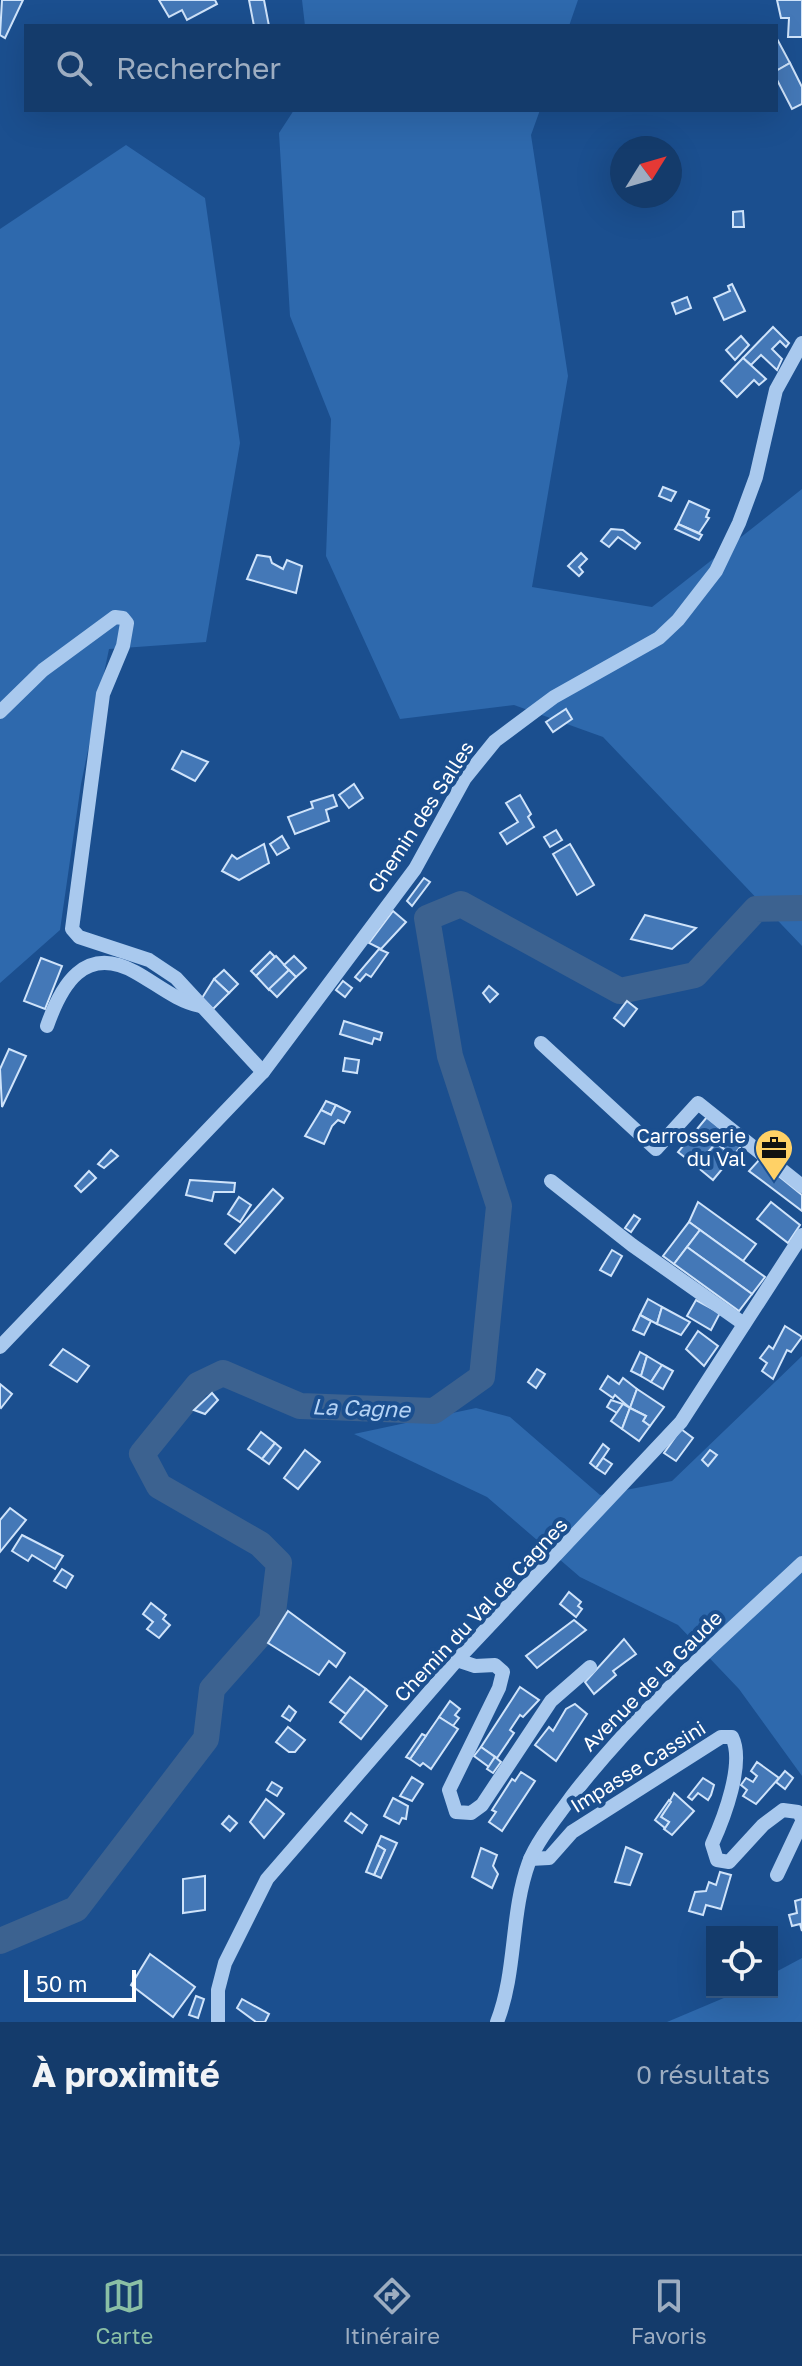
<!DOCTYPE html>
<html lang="fr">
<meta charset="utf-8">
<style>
:root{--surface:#143b6b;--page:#1d4271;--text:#f1f3f6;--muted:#9dadc1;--line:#33557e;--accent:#8abfa5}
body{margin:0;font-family:"Golos Text",sans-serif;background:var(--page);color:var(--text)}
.controls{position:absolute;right:24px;bottom:24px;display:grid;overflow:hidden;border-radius:0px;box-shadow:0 8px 32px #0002}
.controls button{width:72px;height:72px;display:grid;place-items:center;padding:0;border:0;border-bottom:2px solid var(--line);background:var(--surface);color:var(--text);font:40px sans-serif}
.compass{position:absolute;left:610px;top:136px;width:72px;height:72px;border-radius:50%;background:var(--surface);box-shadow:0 8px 32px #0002;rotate:53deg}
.scale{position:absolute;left:24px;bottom:20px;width:112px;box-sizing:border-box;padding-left:8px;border:4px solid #fff;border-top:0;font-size:22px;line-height:28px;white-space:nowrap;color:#fff;-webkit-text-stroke:6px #1b4f8f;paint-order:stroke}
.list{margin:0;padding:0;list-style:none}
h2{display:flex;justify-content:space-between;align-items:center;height:104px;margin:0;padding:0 32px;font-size:34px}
h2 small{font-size:26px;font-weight:400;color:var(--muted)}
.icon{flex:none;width:44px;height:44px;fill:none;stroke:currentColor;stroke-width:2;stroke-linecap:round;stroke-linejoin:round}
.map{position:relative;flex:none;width:802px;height:2022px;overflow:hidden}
.search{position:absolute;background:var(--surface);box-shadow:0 8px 32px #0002;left:24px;right:24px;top:24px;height:88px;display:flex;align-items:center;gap:20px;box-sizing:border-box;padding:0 28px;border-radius:0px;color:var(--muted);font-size:30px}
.sheet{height:232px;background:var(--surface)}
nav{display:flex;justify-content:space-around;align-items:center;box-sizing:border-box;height:112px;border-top:2px solid var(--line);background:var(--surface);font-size:22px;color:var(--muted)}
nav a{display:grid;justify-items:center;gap:4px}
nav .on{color:var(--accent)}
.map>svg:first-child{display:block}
.green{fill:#2e69ad}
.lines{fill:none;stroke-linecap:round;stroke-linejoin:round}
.river{stroke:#3c6290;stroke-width:26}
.building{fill:#4478b7;stroke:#cfe3fa;stroke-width:2}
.minor{stroke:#a9c9ee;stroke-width:14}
.labels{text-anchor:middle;stroke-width:8;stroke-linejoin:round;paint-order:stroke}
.street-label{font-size:20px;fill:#fff;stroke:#1b4f8f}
.poi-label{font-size:20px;fill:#fff;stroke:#1b4f8f;text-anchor:end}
.water-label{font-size:22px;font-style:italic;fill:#b5d3f5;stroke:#1b4f8f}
</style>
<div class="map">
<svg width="802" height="2022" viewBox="0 0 802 2022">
<rect width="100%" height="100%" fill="#1b4f8f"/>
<g class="green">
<path d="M302 0H578L569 26H305Z"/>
<path d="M294 110H540L531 135 568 376 532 587 652 607 802 489V946L603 737 514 705 400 719 326 556 331 419 290 316 279 133Z"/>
<path d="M126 145 205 198 240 443 206 642 109 649 81 784 60 930 0 983V229Z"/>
<path d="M802 1356V1776L739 1689 678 1625 580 1577 487 1497 354 1434 476 1408 510 1417 600 1495 672 1481Z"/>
<path d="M802 1958V2022H667L738 1992H772V1974Z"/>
</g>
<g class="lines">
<path class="river" d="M0 1941 76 1909 206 1739 212 1689 272 1621 279 1563 260 1544 159 1486 142 1454 198 1385 223 1373 300 1406 434 1411 482 1377 499 1206 450 1056 427 918 461 904 620 991 695 975 756 909 802 908"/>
</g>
<g class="building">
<path d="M2 0H23L5 38 0 35Z"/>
<path d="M159 0H215L217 4 187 20 182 10 169 17Z"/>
<path d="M249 0H264L269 26H254Z"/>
<path d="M777 0H802V37H788L789 18H781Z"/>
<path d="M776 37 790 63 776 71Z"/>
<path d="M790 63 802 87V104L792 109 776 78V71Z"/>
<path d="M743 211 744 227H733V212Z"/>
<path d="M732 284 745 311 724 320 714 298 730 291 728 286Z"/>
<path d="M687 297 691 308 676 314 672 303Z"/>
<path d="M773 327 789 343 786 347 780 341 772 349 782 359 777 370 761 355 751 365 743 358Z"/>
<path d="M741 336 749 345 735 360 726 350Z"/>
<path d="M743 358 766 379 759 385 754 380 737 397 721 381Z"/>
<path d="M663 487 676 492 671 501 659 496Z"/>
<path d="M689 501 709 510 706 517 709 518 699 533 678 524Z"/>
<path d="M678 524 702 535 699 540 675 529Z"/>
<path d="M611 529 623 530 640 543 635 549 618 537 609 547 601 541Z"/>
<path d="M581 553 587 559 579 567 583 572 579 576 568 566Z"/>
<path d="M257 555 270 557 272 563 283 569 287 560 302 566 296 593 247 579Z"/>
<path d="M566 709 572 719 553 732 546 722Z"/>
<path d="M182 751 208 762 195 781 172 769Z"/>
<path d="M354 784 363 798 349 808 339 795Z"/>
<path d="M333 795 337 806 326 810 329 821 295 834 288 817 313 808 311 802Z"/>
<path d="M520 795 531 814 528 817 534 827 507 844 500 833 518 822 506 803Z"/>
<path d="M556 830 562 840 550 847 544 837Z"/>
<path d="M282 836 289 848 277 855 270 844Z"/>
<path d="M264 844 269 863 239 880 222 871 232 855 237 859Z"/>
<path d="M570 844 594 885 577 895 553 854Z"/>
<path d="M424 878 430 882 412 906 407 901Z"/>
<path d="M393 911 406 922 381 949 369 943Z"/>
<path d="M645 915 696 928 672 949 631 939Z"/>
<path d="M379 949 388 953 371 977 366 974 360 981 355 977Z"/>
<path d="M270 952 275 957 256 976 251 971Z"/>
<path d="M276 956 289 970 269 990 256 976Z"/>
<path d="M294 956 306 968 296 977 284 965Z"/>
<path d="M41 958 62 966 45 1009 24 1001Z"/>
<path d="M224 970 238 984 229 993 214 979Z"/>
<path d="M289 970 296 977 277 997 269 989Z"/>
<path d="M214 979 229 993 213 1009 202 998Z"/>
<path d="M343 981 352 988 345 997 336 990Z"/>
<path d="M489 986 498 994 490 1002 483 993Z"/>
<path d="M627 1001 637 1009 624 1026 614 1018Z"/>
<path d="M344 1021 382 1033 380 1040 374 1038 372 1044 340 1034Z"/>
<path d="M9 1049 26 1056 2 1107 0 1069Z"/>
<path d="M345 1058 359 1060 357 1073 343 1071Z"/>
<path d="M326 1101 336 1105 331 1115 321 1110Z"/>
<path d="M336 1105 350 1112 344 1123 338 1120 332 1126 324 1144 305 1136 321 1110 331 1115Z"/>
<path d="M707 1117 741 1146 733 1156 716 1143 696 1166 678 1152Z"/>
<path d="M716 1143 733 1156 713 1180 696 1166Z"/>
<path d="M111 1150 118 1156 104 1168 98 1164Z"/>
<path d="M759 1160 802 1195V1211L749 1171Z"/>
<path d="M89 1171 96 1178 81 1192 75 1186Z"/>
<path d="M190 1180 235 1183 234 1192H214L212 1201 186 1195Z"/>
<path d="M273 1189 283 1198 235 1253 225 1244Z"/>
<path d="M239 1197 251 1205 240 1222 228 1214Z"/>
<path d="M698 1202 756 1244 743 1261 689 1222Z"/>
<path d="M771 1202 800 1225 788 1243 757 1219Z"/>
<path d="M634 1215 640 1219 631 1232 625 1228Z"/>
<path d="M689 1222 700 1230 674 1264 663 1256Z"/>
<path d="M700 1230 765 1277 752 1294 687 1247Z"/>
<path d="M687 1247 752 1294 739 1311 674 1264Z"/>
<path d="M612 1250 622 1256 611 1276 600 1270Z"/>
<path d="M648 1299 662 1307 657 1324 640 1315Z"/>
<path d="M696 1300 720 1313 711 1330 687 1316Z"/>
<path d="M662 1307 690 1322 681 1335 657 1324Z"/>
<path d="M640 1315 651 1321 644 1335 633 1330Z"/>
<path d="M785 1326 802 1337 791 1352 787 1350 773 1379 762 1371 767 1363 760 1358 769 1346 773 1349Z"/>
<path d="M698 1331 718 1346 704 1366 686 1349Z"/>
<path d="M63 1349 89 1366 77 1382 50 1365Z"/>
<path d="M640 1352 647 1356 641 1376 631 1371Z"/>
<path d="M647 1356 662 1365 651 1382 641 1376Z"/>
<path d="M662 1365 673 1371 663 1389 651 1382Z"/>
<path d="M537 1369 545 1374 536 1388 528 1382Z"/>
<path d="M608 1376 619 1384 623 1378 637 1389 630 1408 615 1395 613 1398 600 1389Z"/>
<path d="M0 1384 12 1394 1 1408 0 1407Z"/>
<path d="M637 1389 664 1407 650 1426 643 1421 646 1416 630 1408Z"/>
<path d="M212 1393 218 1400 205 1414 194 1410Z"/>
<path d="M611 1400 623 1404 617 1413 607 1407Z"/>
<path d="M623 1404 630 1408 622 1429 611 1421Z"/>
<path d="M630 1408 646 1416 643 1421 650 1426 639 1441 622 1429Z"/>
<path d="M681 1429 693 1438 676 1461 664 1453Z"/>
<path d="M261 1432 275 1443 262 1459 248 1449Z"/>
<path d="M275 1443 281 1448 269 1464 262 1459Z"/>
<path d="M603 1444 609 1449 596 1468 590 1463Z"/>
<path d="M305 1450 320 1462 298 1489 284 1478Z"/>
<path d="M710 1450 717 1455 708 1466 702 1460Z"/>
<path d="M603 1458 612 1464 605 1474 596 1468Z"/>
<path d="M10 1508 26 1520 0 1552V1520Z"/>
<path d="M22 1535 63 1556 55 1569 32 1555 28 1561 12 1551Z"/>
<path d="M62 1569 73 1576 66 1588 54 1581Z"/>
<path d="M569 1592 581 1602 578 1606 582 1609 576 1617 560 1604Z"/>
<path d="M151 1603 166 1615 163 1619 170 1625 159 1638 147 1629 153 1622 143 1614Z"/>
<path d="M288 1611 345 1653 336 1667 329 1661 319 1675 268 1643Z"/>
<path d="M574 1620 586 1630 537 1668 526 1656Z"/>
<path d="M624 1639 636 1654 613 1671 616 1675 594 1694 585 1682Z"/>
<path d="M350 1677 366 1689 346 1714 330 1702Z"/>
<path d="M520 1687 539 1700 523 1717 520 1715 510 1730 514 1733 497 1758 481 1747Z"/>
<path d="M366 1689 387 1706 361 1739 340 1722Z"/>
<path d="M450 1701 460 1709 455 1715 459 1718 453 1726 439 1717Z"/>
<path d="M575 1704 587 1714 556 1761 535 1745 549 1727 553 1731 566 1709Z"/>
<path d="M289 1706 296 1712 290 1721 282 1716Z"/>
<path d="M439 1717 458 1729 431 1769 423 1763 420 1766 410 1759Z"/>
<path d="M288 1727 305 1740 295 1752H289L276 1742Z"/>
<path d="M422 1734 426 1736 410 1759 406 1757Z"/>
<path d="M481 1747 495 1757 489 1767 474 1756Z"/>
<path d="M495 1757 501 1762 493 1773 487 1769Z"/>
<path d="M757 1762 779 1778 756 1804 743 1796 747 1790 741 1785 746 1778 753 1782 757 1776 751 1771Z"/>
<path d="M785 1771 793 1778 785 1789 776 1782Z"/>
<path d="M521 1772 535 1781 502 1831 489 1822 496 1812 492 1810 512 1779 515 1781Z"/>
<path d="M412 1777 423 1784 412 1801 400 1796Z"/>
<path d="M703 1778 714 1785 711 1795 708 1800 698 1793 692 1800 688 1797Z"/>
<path d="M272 1782 282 1788 277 1796 267 1790Z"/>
<path d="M674 1793 694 1811 672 1835 664 1829 669 1822 661 1817Z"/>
<path d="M393 1798 408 1806 406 1819 402 1818 399 1824 384 1816Z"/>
<path d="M266 1799 284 1814 264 1838 250 1822Z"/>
<path d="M669 1800 671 1802 661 1817 669 1822 665 1828 655 1820Z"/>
<path d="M351 1813 367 1825 362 1833 345 1821Z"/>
<path d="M229 1816 237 1823 230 1831 222 1824Z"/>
<path d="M381 1836 397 1843 381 1878 374 1875 385 1850 377 1845Z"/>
<path d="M377 1845 385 1850 374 1875 366 1872Z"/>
<path d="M626 1847 642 1854 630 1885 615 1882Z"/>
<path d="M481 1848 497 1855 493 1866 498 1874 492 1888 472 1877Z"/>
<path d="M720 1872 731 1875 721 1909 706 1905 703 1915 689 1911 695 1892 706 1891 709 1882 716 1885Z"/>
<path d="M205 1876V1910L183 1913V1879Z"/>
<path d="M802 1899V1931L800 1924 792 1926 789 1915 797 1913 795 1901Z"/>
<path d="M150 1954 195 1987 173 2017 131 1985Z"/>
<path d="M196 1996 204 1999 198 2018 189 2015Z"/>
<path d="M242 1999 269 2014 265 2022H256L237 2008Z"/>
</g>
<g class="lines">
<g class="minor">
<path d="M0 712 43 670 115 617 123 618 127 623 123 646 103 694 72 929 79 937 149 960 176 978 263 1072"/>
<path d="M47 1026C61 986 84 944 135 972 157 984 176 1001 200 1006"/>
<path d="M541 1043 656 1149 698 1103 802 1186"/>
<path d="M551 1181 632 1245 744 1324"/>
<path d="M0 1347 263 1072 415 869 465 778 495 741 554 697 659 638 678 620 716 571 739 523 756 477 776 390 802 343"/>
<path d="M457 1660 475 1666 495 1665 503 1672 499 1688 449 1790 456 1812 471 1813 482 1805 551 1701 590 1667"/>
<path d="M530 1859 549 1858 572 1832 721 1737H732C745 1763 724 1818 712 1844L717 1860 729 1862 763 1825 783 1810 798 1812 802 1818"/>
<path d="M777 1875 802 1822"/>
<path d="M218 2022V1990L225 1963 267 1879 457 1660 681 1422 802 1235"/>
<path d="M497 2022C517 1971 510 1914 529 1862 538 1839 558 1816 572 1796 639 1709 722 1638 802 1563"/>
</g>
</g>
<defs>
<symbol id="office-pin" viewBox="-11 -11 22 30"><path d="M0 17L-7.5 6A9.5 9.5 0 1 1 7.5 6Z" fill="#ffd166" stroke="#1b4f8f"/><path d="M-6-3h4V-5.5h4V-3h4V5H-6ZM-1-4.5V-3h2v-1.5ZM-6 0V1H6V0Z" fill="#111"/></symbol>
</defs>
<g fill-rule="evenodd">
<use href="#office-pin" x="752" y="1126" width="44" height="60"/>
</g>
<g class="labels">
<g class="street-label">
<text transform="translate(421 817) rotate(-57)" y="7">Chemin des Salles</text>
<text transform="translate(481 1610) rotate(-47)" y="7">Chemin du Val de Cagnes</text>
<text transform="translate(652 1681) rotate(-45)" y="7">Avenue de la Gaude</text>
<text transform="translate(638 1767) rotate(-32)" y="7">Impasse Cassini</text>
</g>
<g class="poi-label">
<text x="746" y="1143">Carrosserie<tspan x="746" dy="23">du Val</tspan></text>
</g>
<g class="water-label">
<text transform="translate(361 1408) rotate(2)" y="8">La Cagne</text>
</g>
</g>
</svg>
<div class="controls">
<button><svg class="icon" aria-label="locate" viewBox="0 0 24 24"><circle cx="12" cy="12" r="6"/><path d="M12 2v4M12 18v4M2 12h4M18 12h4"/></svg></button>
</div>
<svg class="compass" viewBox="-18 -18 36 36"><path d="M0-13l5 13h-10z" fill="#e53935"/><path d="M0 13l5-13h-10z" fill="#9dadc1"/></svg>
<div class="scale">50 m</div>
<div class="search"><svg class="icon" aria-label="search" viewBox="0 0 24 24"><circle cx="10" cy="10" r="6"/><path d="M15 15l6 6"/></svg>Rechercher</div>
</div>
<section class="sheet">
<h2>À proximité<small>0 résultats</small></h2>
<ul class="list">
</ul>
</section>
<nav>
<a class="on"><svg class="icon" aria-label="map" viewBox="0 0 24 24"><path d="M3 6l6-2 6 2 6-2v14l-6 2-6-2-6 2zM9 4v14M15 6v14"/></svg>Carte</a>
<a><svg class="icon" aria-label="directions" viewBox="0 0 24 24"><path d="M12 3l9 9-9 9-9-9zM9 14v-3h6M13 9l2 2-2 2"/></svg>Itinéraire</a>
<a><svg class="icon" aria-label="saved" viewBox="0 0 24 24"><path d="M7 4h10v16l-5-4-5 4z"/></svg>Favoris</a>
</nav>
